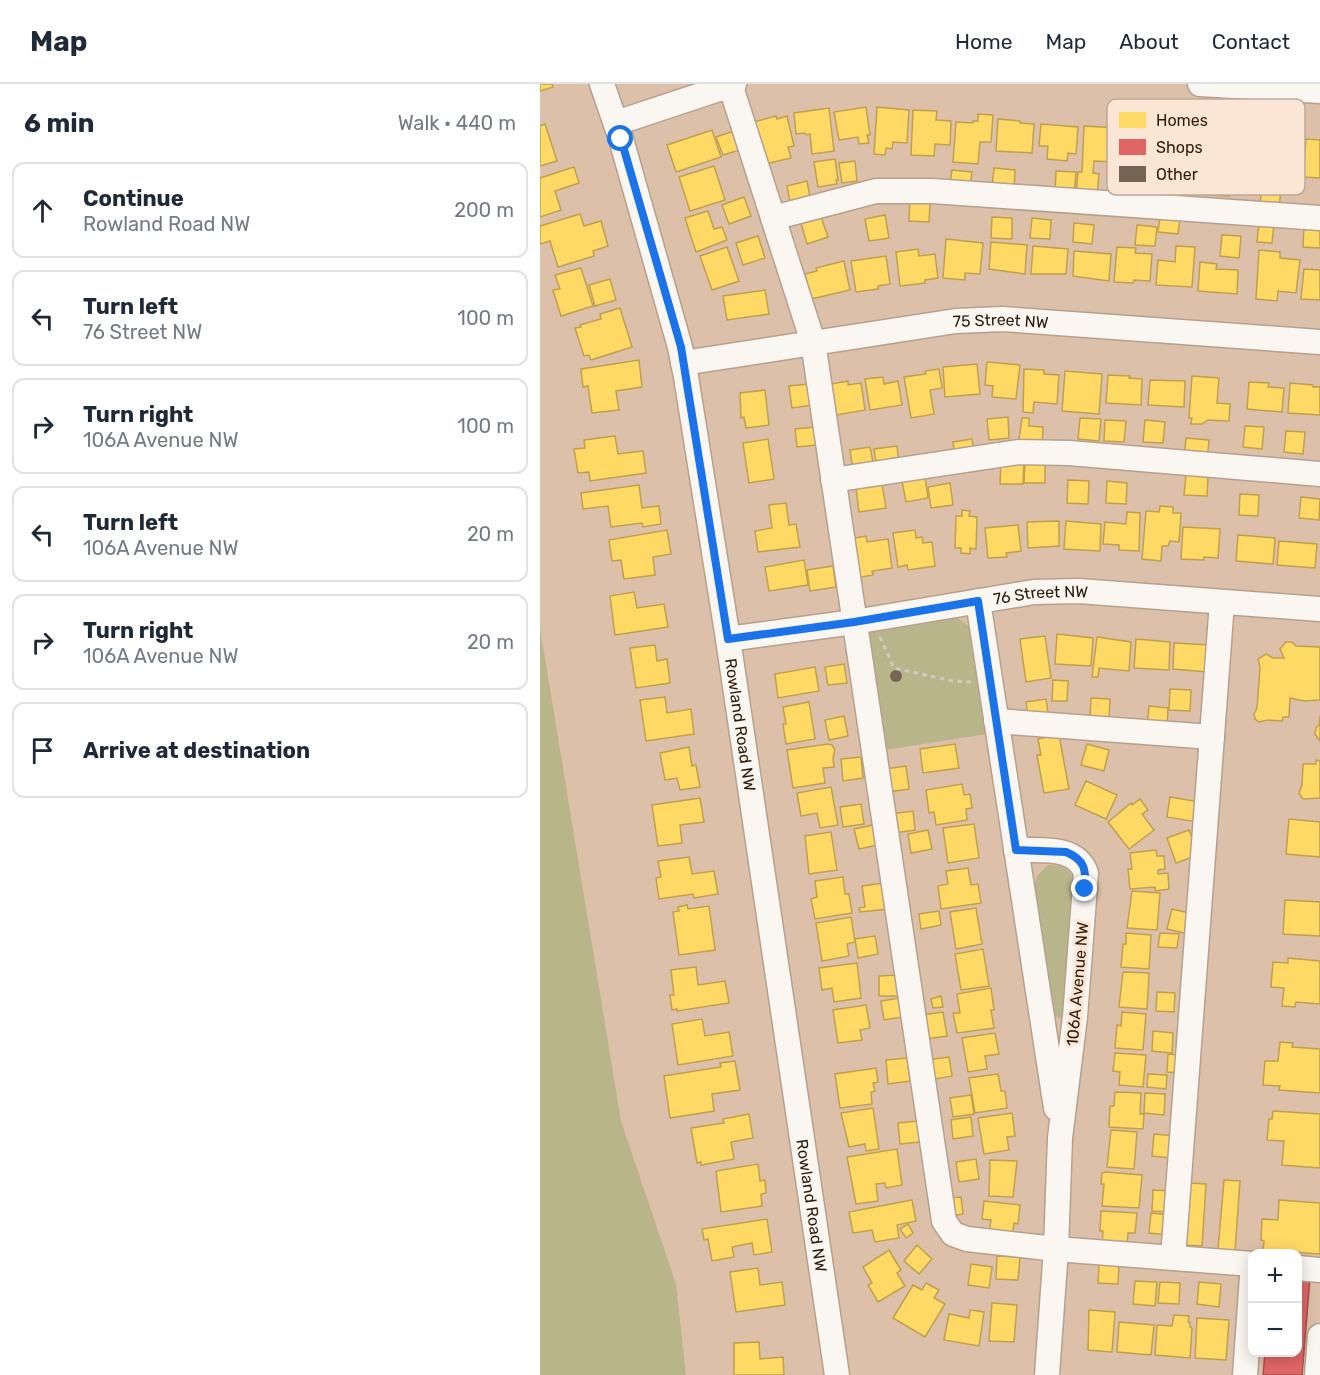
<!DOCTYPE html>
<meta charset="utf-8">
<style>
:root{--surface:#fff;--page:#f6f6f7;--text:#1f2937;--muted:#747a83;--line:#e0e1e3}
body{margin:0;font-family:Rubik,sans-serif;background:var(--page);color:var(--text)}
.controls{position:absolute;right:18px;bottom:18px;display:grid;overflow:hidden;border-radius:12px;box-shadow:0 3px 15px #0003}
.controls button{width:54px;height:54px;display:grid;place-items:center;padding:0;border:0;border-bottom:2px solid var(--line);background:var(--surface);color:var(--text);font:30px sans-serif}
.stop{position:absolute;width:18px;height:18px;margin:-14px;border:4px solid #1a73e8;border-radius:50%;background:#fff}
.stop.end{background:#1a73e8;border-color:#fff;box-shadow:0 2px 6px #0008}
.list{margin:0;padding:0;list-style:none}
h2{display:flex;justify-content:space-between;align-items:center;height:78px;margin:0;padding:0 24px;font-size:26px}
h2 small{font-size:20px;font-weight:400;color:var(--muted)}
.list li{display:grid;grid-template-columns:39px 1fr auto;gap:18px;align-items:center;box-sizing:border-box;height:96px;margin:0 12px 12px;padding:0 12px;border:2px solid var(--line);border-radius:12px}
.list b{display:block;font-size:22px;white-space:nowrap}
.list p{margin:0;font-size:20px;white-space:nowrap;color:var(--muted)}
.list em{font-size:20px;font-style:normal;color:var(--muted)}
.icon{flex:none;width:33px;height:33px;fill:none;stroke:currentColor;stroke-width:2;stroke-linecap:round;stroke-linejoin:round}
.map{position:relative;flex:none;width:780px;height:1291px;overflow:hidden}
header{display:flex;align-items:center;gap:36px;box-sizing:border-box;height:84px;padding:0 30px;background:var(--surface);border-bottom:2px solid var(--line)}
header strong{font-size:28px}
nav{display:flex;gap:33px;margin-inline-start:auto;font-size:21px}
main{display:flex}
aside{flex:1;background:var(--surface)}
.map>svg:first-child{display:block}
.green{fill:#b9b58b}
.homes{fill:#ffd966;stroke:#c0a04a;stroke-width:1.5}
.shops{fill:#e06666;stroke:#aa4f4a;stroke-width:1.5}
.building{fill:#746454}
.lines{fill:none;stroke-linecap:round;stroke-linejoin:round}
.minor-casing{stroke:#b6a08e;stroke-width:27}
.path{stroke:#d3c9c2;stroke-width:3;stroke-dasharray:4.5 4.5;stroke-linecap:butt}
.minor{stroke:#faf6f2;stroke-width:24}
.route{stroke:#1a73e8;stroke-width:8}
.labels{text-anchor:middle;stroke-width:6;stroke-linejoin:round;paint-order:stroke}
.street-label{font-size:16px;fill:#2d1a09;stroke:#fbe6d5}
.key{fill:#fbe6d5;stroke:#bda998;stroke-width:1.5}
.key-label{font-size:16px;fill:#2d1a09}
</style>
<header>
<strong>Map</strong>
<nav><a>Home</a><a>Map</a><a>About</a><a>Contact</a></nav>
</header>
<main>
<aside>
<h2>6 min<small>Walk · 440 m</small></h2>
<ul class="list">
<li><svg class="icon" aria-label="ahead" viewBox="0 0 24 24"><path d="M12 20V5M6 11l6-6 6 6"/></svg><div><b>Continue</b><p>Rowland Road NW</p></div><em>200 m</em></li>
<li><svg class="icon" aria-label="left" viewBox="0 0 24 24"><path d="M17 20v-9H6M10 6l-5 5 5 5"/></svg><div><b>Turn left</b><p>76 Street NW</p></div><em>100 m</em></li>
<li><svg class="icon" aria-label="right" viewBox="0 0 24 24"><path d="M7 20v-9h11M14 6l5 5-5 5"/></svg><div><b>Turn right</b><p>106A Avenue NW</p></div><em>100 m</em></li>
<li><svg class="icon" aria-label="left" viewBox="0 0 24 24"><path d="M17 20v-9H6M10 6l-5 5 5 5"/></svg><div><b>Turn left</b><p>106A Avenue NW</p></div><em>20 m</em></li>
<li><svg class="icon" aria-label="right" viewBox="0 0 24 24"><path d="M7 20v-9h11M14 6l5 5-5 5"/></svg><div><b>Turn right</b><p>106A Avenue NW</p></div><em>20 m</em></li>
<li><svg class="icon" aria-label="arrive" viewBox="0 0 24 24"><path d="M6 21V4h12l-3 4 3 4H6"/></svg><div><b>Arrive at destination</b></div></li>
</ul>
</aside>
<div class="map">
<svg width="780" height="1291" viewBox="0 0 780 1291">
<rect width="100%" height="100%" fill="#dcc0a9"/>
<g class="green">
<path d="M416 533 430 543 447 650 339 667 320 548Z"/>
<path d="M0 544 81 1037 136 1200 146 1291H0Z"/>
<path d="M508 781C524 781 529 785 536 799L526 931 519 934 513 930 493 803 498 791Z"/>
</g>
<g class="homes">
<path d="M0 0H12L13 3 0 7Z"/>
<path d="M326 23 330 51H327L329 59 319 60 318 53 299 56 294 28Z"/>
<path d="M337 23 369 26 367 59 353 58 352 65 346 64 345 71 334 70Z"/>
<path d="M289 24 294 67 272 70 270 50 266 51 265 49 256 50 254 29Z"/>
<path d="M373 26 397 27 396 36 411 37 410 61 395 60 394 72 371 71Z"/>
<path d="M438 30 453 31 451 58H440L438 80 413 78 416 38 433 39V37H438Z"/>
<path d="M236 32 237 35 247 32 254 62 248 63 251 74 225 80 214 38Z"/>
<path d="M458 35 480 37V39L494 40 492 69 456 67Z"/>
<path d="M5 40 17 77 0 82V42Z"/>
<path d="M501 40 538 43 536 70 528 69 527 77 507 75 508 62H499Z"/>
<path d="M544 42 579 44 576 78 554 77 553 89 559 90 557 112 536 111 538 88H542Z"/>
<path d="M172 46 181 73 136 88 127 61Z"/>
<path d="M197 46 203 65 183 71 176 53Z"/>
<path d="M671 46 691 48V51L706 52 705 81 689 80V83H691L690 112 665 111Z"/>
<path d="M766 55 780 56V94L763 93Z"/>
<path d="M295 75 298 96H296L297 100 278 103 274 78Z"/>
<path d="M315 77 317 97 302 99 299 79Z"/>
<path d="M174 82 185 116 150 127 139 93Z"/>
<path d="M34 83 39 99 15 107 21 126 0 133V94Z"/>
<path d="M454 84 475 86 474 106 452 104Z"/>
<path d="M412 86 432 88 430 102 410 100Z"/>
<path d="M516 87 536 88 534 111 515 109Z"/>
<path d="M722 94 742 96 739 125 720 124Z"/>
<path d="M622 95 644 96 642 116 621 115Z"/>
<path d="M267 97 271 119 251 123 247 102Z"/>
<path d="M204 113 211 132 189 140 182 121Z"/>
<path d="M370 116 390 118 389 138 369 137Z"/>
<path d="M168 127 174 145 182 143 187 156 156 168 145 134Z"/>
<path d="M40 130 44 142 61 137 68 162 53 167 54 172 18 183 10 157 0 160V142Z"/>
<path d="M345 131 349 154 329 157 325 135Z"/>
<path d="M281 133 288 153 267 160 261 139Z"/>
<path d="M452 133 472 134V155L451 154Z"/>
<path d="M620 133 640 134 638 150 618 148Z"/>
<path d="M492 134 511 136 510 155 490 154Z"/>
<path d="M719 138 734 140 732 159 717 158Z"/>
<path d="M534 139 554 141 552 160 533 158Z"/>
<path d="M597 141 617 143 615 162 595 161Z"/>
<path d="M764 143 780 144V164L763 163Z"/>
<path d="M682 151 701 152 699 174 680 172Z"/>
<path d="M218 152 225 174 203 181 196 159Z"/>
<path d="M406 155 443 159 440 190 425 189V196L403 194Z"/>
<path d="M451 158 487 161 485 190 449 185Z"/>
<path d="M493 162 528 165 526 190H491Z"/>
<path d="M636 162 655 163 652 203 616 201 618 176 635 178Z"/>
<path d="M187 163 199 197 172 206 160 172Z"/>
<path d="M577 163 596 164 595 169 612 170 610 197 594 196 593 199 574 198Z"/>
<path d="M378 165 379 172 395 170 398 194 385 196V199L360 202 356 168Z"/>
<path d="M719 166 740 168V174L760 176 756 209 738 207 737 217 716 215Z"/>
<path d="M534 167 571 170 569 197 533 192Z"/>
<path d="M346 172 350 200 338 202V205L316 208 311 177Z"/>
<path d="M304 177 310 206 271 215 265 190 277 187 276 184Z"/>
<path d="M660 178 677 180 676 185 698 186 697 210 658 207Z"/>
<path d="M41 184 53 222 21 232 13 206 20 205 15 191Z"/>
<path d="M764 185 780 186V216L761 215Z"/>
<path d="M70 195 76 216 55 222 49 201Z"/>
<path d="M225 206 229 230 187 236 183 212Z"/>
<path d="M80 224 92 263 51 276 49 271 44 272 35 244 41 243 40 241 61 235 60 230Z"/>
<path d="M99 276 102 303 76 307 79 326 52 329 48 302 43 303 41 285Z"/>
<path d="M447 278 480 281 476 315 452 313 453 302 445 301Z"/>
<path d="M437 280 440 310 405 313 403 283Z"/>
<path d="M399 285 402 304 390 306 394 330 371 334 364 293 386 290 385 287Z"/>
<path d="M484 285 504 286V290L519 291 517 320 494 318 493 329 483 328Z"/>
<path d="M525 287 562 290 559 330 522 327Z"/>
<path d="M568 291 590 292 589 294 602 295 601 321 566 319Z"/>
<path d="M652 292 679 294 677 319 690 320 689 337 668 336 662 340H651L652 334H649Z"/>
<path d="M343 293 344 300 358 297 362 321 330 326 325 295Z"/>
<path d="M610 296 645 297 644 323 608 321Z"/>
<path d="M308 297V301L321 299 325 326 291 332 286 301Z"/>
<path d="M709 298 729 299 728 303 744 304 742 328 707 325Z"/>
<path d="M750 299 773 301V303H780V331L748 329Z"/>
<path d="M269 300 272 321 252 324 249 302Z"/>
<path d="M225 306 229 341 206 344 204 333 201 334 200 309Z"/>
<path d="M468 333 469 354 449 356 447 335Z"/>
<path d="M482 334H489V342L503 343 502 364 478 363Z"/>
<path d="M540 334 561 335 559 357 538 355Z"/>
<path d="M565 336 586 337 584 358 564 357Z"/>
<path d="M605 336 625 338 623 359 603 358Z"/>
<path d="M705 342 724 343 722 365 703 363Z"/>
<path d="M275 343 277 361 257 363 255 345Z"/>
<path d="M746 347 765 348 763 370 744 368Z"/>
<path d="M75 352 78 370 103 367 106 389 50 397 49 388 38 389 34 365 45 364 44 356Z"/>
<path d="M646 354 669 356 667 378 644 376Z"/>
<path d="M228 355 234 395 209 399 203 359Z"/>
<path d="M432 355 434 369 415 372 413 358Z"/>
<path d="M357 362 359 380 337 384 334 365Z"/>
<path d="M330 363 334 383 313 386 310 366Z"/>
<path d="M485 377 505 378V399H484Z"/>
<path d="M461 378 484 379 483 400H460Z"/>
<path d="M646 391 668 392 667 412 644 411Z"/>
<path d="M385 393 388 414 366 418 362 397Z"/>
<path d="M528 396 549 397 548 420 527 419Z"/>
<path d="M567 397 587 399 586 420 566 419Z"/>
<path d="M410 399 413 421 391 424 388 403Z"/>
<path d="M342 400 346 424 319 428 316 404Z"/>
<path d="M99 401 102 424 119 422 121 440 103 443 102 439 71 443 68 422 43 425 41 409Z"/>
<path d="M700 410 719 411 718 432 699 431Z"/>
<path d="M761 413 780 415 779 436 759 434Z"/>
<path d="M246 419 249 441 256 440 260 463 218 468 215 447 232 444 229 421Z"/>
<path d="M620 422 633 423V429H641L639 458 630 457 628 462H622L621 477 602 475 606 427 619 428Z"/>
<path d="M422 426 430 427 429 432 437 433 436 465 430 464V470L421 469V464H415L416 432H422Z"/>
<path d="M587 428 600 429 599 467 579 466V461L563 460 565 438 586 440Z"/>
<path d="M519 437V462L488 464 487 438Z"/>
<path d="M526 437 561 440 560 467 524 465Z"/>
<path d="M478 441 481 467 466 469 467 473 448 474 445 444Z"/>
<path d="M643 443 680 445 678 474 664 473V476L641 475Z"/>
<path d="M127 446 131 470 113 473 115 491 84 495 81 476 72 477 69 456Z"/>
<path d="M375 446 376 454 382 453 383 459 392 458 395 482 368 486 367 481 358 483 353 449Z"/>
<path d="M698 451 735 454 733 480 696 477Z"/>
<path d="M326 452 327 458 348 455 352 484 332 487 333 491 315 494 309 455Z"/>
<path d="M739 457 777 460 775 484 737 481Z"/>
<path d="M264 476 268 501 229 507 225 483Z"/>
<path d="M293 482 296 503 270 507 267 486Z"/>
<path d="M94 508 97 524 124 520 128 543 75 551 70 512Z"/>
<path d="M517 550 553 554 551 582 515 580Z"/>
<path d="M505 552 511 594 486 598 480 555Z"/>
<path d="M557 553 591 558 589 587 559 584 558 593H552Z"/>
<path d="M596 555 630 558 629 586 594 584Z"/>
<path d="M746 558H752L756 562 780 563V616L764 617 750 614 749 633H743L742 637 728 636 719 638 715 635 714 630 717 624 720 584 718 575 726 570 733 574H744L740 565Z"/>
<path d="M634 559 670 561 668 588 633 585Z"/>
<path d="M115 561 117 577 127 575 130 599 96 604 90 564Z"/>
<path d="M304 580 307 599 288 601 285 583Z"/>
<path d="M275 583 279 607 238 614 235 590Z"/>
<path d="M513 596 528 597 527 617H512Z"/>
<path d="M630 605 651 606 650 627 629 626Z"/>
<path d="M125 613 127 629 151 625 154 650 106 657 100 616Z"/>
<path d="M551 614 570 615 569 636 550 634Z"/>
<path d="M506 615 508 629 488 632 486 618Z"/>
<path d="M269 618 275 655 246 660 243 640H246L243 623Z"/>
<path d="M609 622 628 624 627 643 607 641Z"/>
<path d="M304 632 308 652 289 656 285 636Z"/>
<path d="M780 632V657L775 650 776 644 779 641Z"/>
<path d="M519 651 529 705 504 709 497 671H501L498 655Z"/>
<path d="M288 660 292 661 295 666 293 674 294 683 283 684 285 699 253 704 247 666Z"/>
<path d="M415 660 419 684 383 689 380 665Z"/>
<path d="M547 660 569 666 564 687 541 681Z"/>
<path d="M149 663 152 682 156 681 160 703 140 706 137 694 125 696 120 669Z"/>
<path d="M321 673 323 694 303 697 301 675Z"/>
<path d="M776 676 780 677V714L763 715 759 709 762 701 763 680H776Z"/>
<path d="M366 682 369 705 348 708 345 685Z"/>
<path d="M546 697 577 711 566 735 535 721Z"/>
<path d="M422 700 424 711 430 710 432 724 426 725 427 736 396 741 394 728 389 729 386 706Z"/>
<path d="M291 703 298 741 280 744 277 729 261 732 257 709Z"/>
<path d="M630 713 660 718 657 738 627 733Z"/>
<path d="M160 714 164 738 140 741 142 759 118 762 112 721Z"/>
<path d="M600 715 608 726 602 730 614 746 589 765 568 738 591 719 592 721Z"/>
<path d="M321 720 324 740 303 743 300 723Z"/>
<path d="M373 727 375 746 354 749 351 730Z"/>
<path d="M749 735 780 738V773L746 770Z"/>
<path d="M434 740 439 774 408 779 403 744Z"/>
<path d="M333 741 337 761 319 765 314 745Z"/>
<path d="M388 746 392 765 371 769 368 750Z"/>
<path d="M649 746 658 771 636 779 627 754Z"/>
<path d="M291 748 297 786 269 790 265 752Z"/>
<path d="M616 766 617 772H624L625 785 618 786V790L628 789 629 805 615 807V803L590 805 588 785H592L590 769Z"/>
<path d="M149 773 152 790 174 787 178 810 154 814 153 810 119 815 116 794 121 793 118 777Z"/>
<path d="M428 784 431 801 438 800 441 819 401 825 398 802 408 800 406 787Z"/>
<path d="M303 793 305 810H309L312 829 275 835 271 815 277 813 275 797Z"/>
<path d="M344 799 348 825 320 828 319 824 325 823 322 802Z"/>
<path d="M592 807 620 809 617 846 587 844Z"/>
<path d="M745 816 780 818V852L743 850Z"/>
<path d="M147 821 148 825 169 822 175 866 139 871 133 828 139 827 138 823Z"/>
<path d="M436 824 442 860 416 865 410 828Z"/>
<path d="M632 825 653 830 648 850 627 845Z"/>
<path d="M399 827 401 841 381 845 379 830Z"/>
<path d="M311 833 315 858 307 860 309 872 282 877 276 839Z"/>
<path d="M586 849 611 851 609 885 581 883 583 860H586Z"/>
<path d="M620 849 639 850 637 864 618 863Z"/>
<path d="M335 852 338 870 318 874 315 855Z"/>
<path d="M443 865 449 902 421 906 415 870Z"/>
<path d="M748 874 780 877V920L756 918 755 923 742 922 744 904 731 903 733 878 748 879Z"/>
<path d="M317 879 321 914 294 918 292 904 282 906 279 884Z"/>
<path d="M156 883 158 901 185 897 189 919 137 927V925L132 926 130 911H134L131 886Z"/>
<path d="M583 888 609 889 607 925 579 923Z"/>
<path d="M358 891V912H339V892Z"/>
<path d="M451 904 454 926H451L454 944 417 949 413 929H420L417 910Z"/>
<path d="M617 908 635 909 634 928 616 927Z"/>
<path d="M401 912 403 923 393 924 391 915Z"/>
<path d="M359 914 362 933 344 936 341 917Z"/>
<path d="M326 921 330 944 320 946 322 956 298 959 293 926Z"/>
<path d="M403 928 407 952 385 955 381 931Z"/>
<path d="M582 928 606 930 603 966 575 964 577 941 581 942Z"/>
<path d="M162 935 165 952 189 948 193 972 138 981 132 940Z"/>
<path d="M613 947 633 949 632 969 612 967Z"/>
<path d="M455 949 459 970 445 972 447 985 428 988 422 954Z"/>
<path d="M740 958 753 959 752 963 780 965V1009L739 1006 740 1002 723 1001 725 977H738Z"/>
<path d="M575 969 606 971 603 1003 579 1001 580 988 573 987Z"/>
<path d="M628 970 642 971 641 989 627 988Z"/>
<path d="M409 973 412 992 389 996 386 976Z"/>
<path d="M367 974 370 997 348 1000 346 976Z"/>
<path d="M195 977 200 1006 172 1010 174 1027 130 1034 124 992 181 983 180 979Z"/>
<path d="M336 984 338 998 333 999 335 1007 331 1008 332 1020 300 1024 295 990Z"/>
<path d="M458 990 461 1007H465L467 1024 435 1029 429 994Z"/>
<path d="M608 990 627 991 626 1005 607 1003Z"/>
<path d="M575 1008 601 1009 600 1030H604L603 1045 569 1043 570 1022H574Z"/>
<path d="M605 1009 625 1010 624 1031 604 1029Z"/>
<path d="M431 1011 434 1030 413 1033 410 1014Z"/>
<path d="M333 1024 339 1065 326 1067 325 1060 309 1063 301 1029Z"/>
<path d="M733 1027 780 1030V1084L742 1081 744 1057 727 1056 729 1035H732Z"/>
<path d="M472 1029 475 1052 467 1053 469 1066 444 1070 438 1034Z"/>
<path d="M209 1030 213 1054 191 1058 194 1075 161 1081V1078L157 1079 151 1044 184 1039 183 1035Z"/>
<path d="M431 1033 433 1052 413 1055 411 1036Z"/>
<path d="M378 1037 380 1058 360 1060 358 1039Z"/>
<path d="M571 1046 597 1048 594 1085 567 1083Z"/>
<path d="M614 1050 635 1052 633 1074 612 1072Z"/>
<path d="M357 1065 362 1101 346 1104 345 1099 336 1100 338 1117 316 1120 307 1073Z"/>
<path d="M436 1075 439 1095 419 1098 416 1078Z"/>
<path d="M450 1076 477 1077 473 1113 449 1112Z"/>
<path d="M218 1080 220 1097 225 1096 226 1109 221 1110 222 1122 181 1128 176 1087Z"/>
<path d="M566 1088 602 1091 599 1124 562 1122 564 1100H561L562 1089Z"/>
<path d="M684 1096 700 1097 695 1167 678 1165Z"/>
<path d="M650 1099 666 1100 662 1162 646 1161Z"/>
<path d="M613 1106 632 1107 630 1128 612 1127Z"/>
<path d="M421 1113 423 1130 411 1132 408 1114Z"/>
<path d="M372 1116 376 1137 357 1141 359 1154 335 1158 332 1146 313 1149 309 1128Z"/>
<path d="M739 1116 780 1119V1170L723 1166 724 1157 721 1156 722 1135 738 1136Z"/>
<path d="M444 1117 480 1121 478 1140 474 1139 472 1153 449 1151 451 1136 442 1135Z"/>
<path d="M561 1127 597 1129 595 1149H588L587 1162 562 1161 563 1147H560Z"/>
<path d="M611 1129 630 1131 629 1151 609 1149Z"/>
<path d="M227 1135 232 1168 214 1171 212 1159 192 1163 194 1173 172 1177 168 1155 164 1156 162 1145Z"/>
<path d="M368 1140 373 1149 366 1154 360 1145Z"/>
<path d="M377 1161 392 1175 379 1190 364 1177Z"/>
<path d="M349 1166 361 1186 357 1189 365 1202 338 1218 328 1201 332 1199 323 1183Z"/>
<path d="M457 1172 480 1173 478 1196 456 1195Z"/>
<path d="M431 1180 452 1183 449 1204 428 1201Z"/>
<path d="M559 1180 579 1181 578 1200 558 1199Z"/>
<path d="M218 1184 220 1201 242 1198 245 1221 196 1228 190 1188Z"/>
<path d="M595 1197 617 1198 615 1222 593 1220Z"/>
<path d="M620 1198 640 1199 639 1220 618 1219Z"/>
<path d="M659 1198 681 1200 679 1223 657 1220Z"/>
<path d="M386 1199 399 1206 394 1214 405 1220 385 1253 353 1234 373 1201 382 1206Z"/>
<path d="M452 1219 477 1221 474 1258 449 1257Z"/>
<path d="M430 1226 444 1228 439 1262 404 1256 409 1230 429 1234Z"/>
<path d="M549 1226 575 1228 572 1268 548 1266Z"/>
<path d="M634 1231 649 1232 648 1238 650 1239V1243L652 1244 650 1274 615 1271 617 1241 632 1242Z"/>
<path d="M657 1234 689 1236 686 1276 655 1274Z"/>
<path d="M579 1238 614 1241 611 1271 577 1268Z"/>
<path d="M219 1258 220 1275 243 1273 244 1291H194V1259Z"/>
</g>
<path class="shops" d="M758 1193 770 1194 762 1291H723L725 1268H758Z"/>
<circle class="building" cx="356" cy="592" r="6"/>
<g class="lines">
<defs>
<g id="minor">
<path id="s1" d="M62 0 81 55 140 263 146 293 188 555 297 1291"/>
<path d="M190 0 273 258 404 1137 413 1150 427 1155 516 1165 712 1180"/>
<path d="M660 0 780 7"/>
<path d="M76 39 194 0"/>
<path d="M233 134 336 107H392L780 134"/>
<path id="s2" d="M143 279 416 237 463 235 780 258"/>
<path d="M293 396 478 368 529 369 780 390"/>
<path d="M438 517 516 1024"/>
<path id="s3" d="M188 555 314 538 494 508 539 507 780 525"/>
<path d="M456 637 672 653"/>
<path d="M476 766C501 767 536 761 546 789L535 933 520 1054 516 1165 507 1291"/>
<path d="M633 1174 682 518"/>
<path d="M758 1184 780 1186"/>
<path d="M705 1291 712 1193"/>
<path d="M777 1291 780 1252"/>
</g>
</defs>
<use href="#minor" class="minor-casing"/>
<path class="path" d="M340 553 354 584 413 597 432 598"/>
<use href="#minor" class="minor"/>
</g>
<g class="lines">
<path class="route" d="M81 55 141 263 188 555 314 538 438 517 476 766 526 768C545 776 546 785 545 805"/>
</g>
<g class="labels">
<g class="street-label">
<text dy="6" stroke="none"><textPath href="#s2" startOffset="321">75 Street NW</textPath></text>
<text dy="6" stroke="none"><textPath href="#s3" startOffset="316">76 Street NW</textPath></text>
<text dy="6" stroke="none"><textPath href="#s1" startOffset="657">Rowland Road NW</textPath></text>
<text transform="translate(537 900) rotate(-85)" y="6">106A Avenue NW</text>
<text dy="6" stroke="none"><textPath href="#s1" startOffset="1143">Rowland Road NW</textPath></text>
</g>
</g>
<rect x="567" y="15" width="198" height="96" rx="9" class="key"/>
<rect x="579" y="28" width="27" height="16" fill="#ffd966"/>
<rect x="579" y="55" width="27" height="16" fill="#e06666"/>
<rect x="579" y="82" width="27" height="16" fill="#746454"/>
<g class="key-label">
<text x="616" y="42">Homes</text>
<text x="616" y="69">Shops</text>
<text x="616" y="96">Other</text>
</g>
</svg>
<div class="controls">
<button>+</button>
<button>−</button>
</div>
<div class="stop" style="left:81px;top:55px"></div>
<div class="stop end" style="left:545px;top:805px"></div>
</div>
</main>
